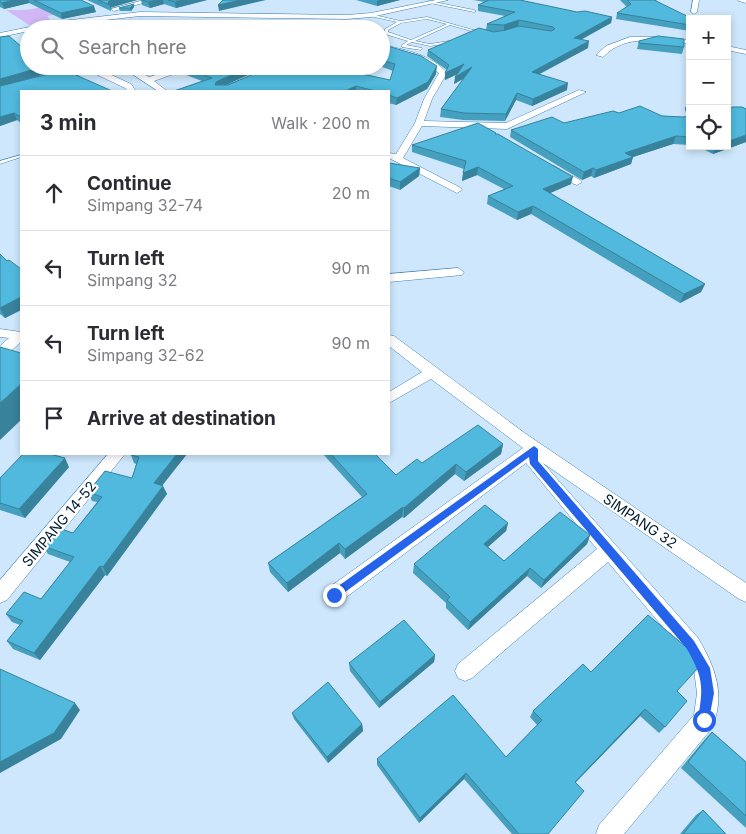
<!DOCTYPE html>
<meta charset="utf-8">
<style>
:root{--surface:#fff;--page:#f2f2f3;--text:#2b2b33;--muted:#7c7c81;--line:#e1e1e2}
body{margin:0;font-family:Inter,sans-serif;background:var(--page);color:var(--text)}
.controls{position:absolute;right:15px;top:15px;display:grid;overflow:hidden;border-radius:0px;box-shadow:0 2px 8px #0003}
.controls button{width:45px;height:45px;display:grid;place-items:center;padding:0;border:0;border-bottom:1px solid var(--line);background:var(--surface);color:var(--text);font:25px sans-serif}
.stop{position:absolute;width:15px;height:15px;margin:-11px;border:4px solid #2563eb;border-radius:50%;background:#fff}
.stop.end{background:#2563eb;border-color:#fff;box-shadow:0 1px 5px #0008}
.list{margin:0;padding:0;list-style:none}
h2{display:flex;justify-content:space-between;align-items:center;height:65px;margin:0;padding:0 20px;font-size:21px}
h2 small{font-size:16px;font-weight:400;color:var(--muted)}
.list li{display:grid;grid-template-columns:32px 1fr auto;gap:15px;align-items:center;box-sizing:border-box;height:75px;padding:0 20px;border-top:1px solid var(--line)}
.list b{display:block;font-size:19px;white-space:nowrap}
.list p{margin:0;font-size:16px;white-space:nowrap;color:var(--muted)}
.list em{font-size:16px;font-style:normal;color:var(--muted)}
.icon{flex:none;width:28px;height:28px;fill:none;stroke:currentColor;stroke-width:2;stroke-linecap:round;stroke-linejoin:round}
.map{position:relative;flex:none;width:746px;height:834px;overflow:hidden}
.search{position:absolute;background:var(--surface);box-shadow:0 2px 8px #0003;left:20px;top:20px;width:370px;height:55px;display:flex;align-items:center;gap:12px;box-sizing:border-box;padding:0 18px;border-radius:28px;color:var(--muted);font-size:19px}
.panel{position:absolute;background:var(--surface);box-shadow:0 2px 8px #0003;left:20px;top:90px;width:370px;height:365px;border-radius:0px}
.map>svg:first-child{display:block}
.green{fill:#d1b7f5}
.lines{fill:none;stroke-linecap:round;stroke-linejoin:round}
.service-casing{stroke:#4281b2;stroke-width:1}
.minor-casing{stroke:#4281b2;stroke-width:1}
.service{fill:#fff;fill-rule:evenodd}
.minor{fill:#fff;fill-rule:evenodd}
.wall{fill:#459fbe;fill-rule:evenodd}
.shaded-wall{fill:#38829b}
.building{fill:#50b9dd;stroke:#38829b;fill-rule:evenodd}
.route{fill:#2563eb}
.labels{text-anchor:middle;stroke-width:4.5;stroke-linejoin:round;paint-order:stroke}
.street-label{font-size:14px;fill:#031e31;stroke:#fff}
</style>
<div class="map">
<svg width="746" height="834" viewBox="0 0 746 834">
<rect width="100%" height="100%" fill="#cee7fc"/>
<path class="green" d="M50 0 85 9 47 16 52 22 31 26 6 10C21 10 39 12 50 0Z"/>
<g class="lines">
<defs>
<g id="service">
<path d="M429 1 474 10 476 11 474 12 430 3Z"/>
<path d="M370 14 400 21 427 17 484 33 482 34 450 25 415 41 430 44 449 41 450 43 430 46 412 42 406 45 422 48 421 50 402 47V45L408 41 385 34V29L397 22 370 16ZM427 19 447 24 411 40 388 32V30L401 23Z"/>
<path d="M21 155V157L0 164V161Z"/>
</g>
<g id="minor">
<path d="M144 0H154L114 11 111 9Z"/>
<path d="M436 0H448L371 17 347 19 140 16 29 29V31L0 37V33L54 22 140 12 347 15 371 13Z"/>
<path d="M693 0H699L697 12 694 14 691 12Z"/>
<path d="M738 0H746V3L739 1Z"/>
<path d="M630 37H655L690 40V44C659 41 626 33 603 57L596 55 606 46Z"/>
<path d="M381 45C404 49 432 55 447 73L432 99 424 121 506 123 579 90 586 92 507 129 422 126 403 158 461 188 462 190 457 193 389 158V153L396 154 415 123 424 99 439 73 421 61 381 49Z"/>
<path d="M727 46 746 50V54L727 50Z"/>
<path d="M74 66H92L131 84 136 91H128L125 88 83 68 55 79 48 77Z"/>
<path d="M120 66H129L149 77 184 66H195L154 81 167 91H158Z"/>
<path d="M321 66H331L323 71H317V67Z"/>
<rect x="686" y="107" width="4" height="4"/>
<path d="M554 166 580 180 582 182 577 185 574 184 551 171 549 169Z"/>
<path d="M458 268 464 272 462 275 389 282V274Z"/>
<path d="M0 329 21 332V342L5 356 0 357V346L9 338 0 337Z"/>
<path d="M389 335 394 336 526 434 746 583V602L739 599 543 463 698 638C715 667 726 694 712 728L624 834H596L599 825 694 715 697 693 694 670 684 652 608 562 472 678 465 681 458 678 455 671 458 664 597 549 526 463 341 601 334 604 327 601 325 595 327 589 523 448 431 379 389 403V392L422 372 389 346Z"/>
<path d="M108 454H125L7 600 0 603V580Z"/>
</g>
</defs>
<use href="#service" class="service-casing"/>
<use href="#minor" class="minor-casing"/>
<use href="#service" class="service"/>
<use href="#minor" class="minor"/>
</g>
<g class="wall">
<path d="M0 0H81L96 12 62 19 29 3 4 9 0 7Z"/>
<path d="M87 0H137L111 7V11Z"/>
<path d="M141 0H207L176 8 164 4 150 8 142 5Z"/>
<path d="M356 0H400L377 6Z"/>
<path d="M473 0H520L577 12 612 17 611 23 581 40 588 48 540 74 567 90 532 106 516 100 505 121 463 120 440 117 441 109 463 79 454 84 457 74 445 80V73L447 70 427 56 428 50 486 30 487 24 505 16 478 11V5L485 2Z"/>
<path d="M620 0H657L656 1 690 19V31L616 19 617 13 627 7Z"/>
<path d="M134 7 131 11H120L119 8Z"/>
<path d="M0 37 29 66H58L59 70 21 81V123L17 120 0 126Z"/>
<path d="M639 41 684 47 682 54 637 49Z"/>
<path d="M381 44 436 74 427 89 396 105 389 103V91H174L202 81 181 73 180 66H309L328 72 390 80 393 71 380 66H381ZM250 74 252 75 226 85Z"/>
<path d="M733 107H742L746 109V142L713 154 697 146H727V108Z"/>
<path d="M619 113 683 117 690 116V145L673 144 633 157 631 164 594 178 591 176 582 180 510 137 511 130 564 123Z"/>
<path d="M496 133V134L571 184 550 193 705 284 701 292 680 303 531 214 517 220 487 204 488 196 504 189 477 175 462 181 464 169 412 152V145Z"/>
<path d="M389 163 420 168 419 176 400 190 389 186Z"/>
<path d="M0 254 7 261 21 269V310L5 318 0 314Z"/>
<path d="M503 444 501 454 464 481 455 474 404 518 402 517 345 559 340 553 288 592 270 572 268 563 362 497 323 454H375L396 475 422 463Z"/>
<path d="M132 454H187L162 485 167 494 107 576 105 575 40 660 13 649 7 641 20 625 12 622 6 614 41 599 70 562 48 554 43 546 73 533 97 502 92 501 88 492 132 478 136 464 134 463 131 455Z"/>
<path d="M69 467 25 518 0 510V478Z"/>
<path d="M508 523 506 531 488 547 504 561 590 535 587 544 541 588 527 576 468 630 446 608V603L413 573 414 564Z"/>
<path d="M435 655 434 662 379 708 350 671 349 663Z"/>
<path d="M591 672 677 692 665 727 659 733 640 716 576 782 548 834H512L464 779 419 823 377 765V759L506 757 537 725 530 717 533 711Z"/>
<path d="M292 713 362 724 363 731 328 763 294 719Z"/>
<path d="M712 732 746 762V828L681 768 705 739Z"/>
<path d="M703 810 726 834H680L696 815Z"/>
</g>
<g class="shaded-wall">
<path d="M13 0H29V3L4 9 2 3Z"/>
<path d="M114 0H137L110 8V5L108 4 109 1Z"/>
<path d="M157 0H163L164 4 150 8 148 2Z"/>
<path d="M183 0H207L176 8 175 2Z"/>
<path d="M241 0H266L219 11 218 5Z"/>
<path d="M379 0H400L377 6V1Z"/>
<path d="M134 4V7L131 11 130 8Z"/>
<path d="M94 6 96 12 62 19 61 13Z"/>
<path d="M612 17 611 23 572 44 574 38Z"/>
<path d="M519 20 518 26 504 31V25Z"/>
<path d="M589 41 588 48 531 78 532 72Z"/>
<path d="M464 64V71L445 80V73Z"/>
<path d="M46 66H58L59 70 0 87V79Z"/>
<path d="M169 66H177L170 69Z"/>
<path d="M437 66 436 74 427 89 396 105 397 98Z"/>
<path d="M249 67 250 74 217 89 215 85 216 82Z"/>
<path d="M472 67 471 74 454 84 455 77Z"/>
<path d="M568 83 567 90 532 106 533 99Z"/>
<path d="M356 86V91H345Z"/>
<path d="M517 93 516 100 505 121 506 114Z"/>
<path d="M14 113 17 120 0 126V117Z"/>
<path d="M746 135V142L713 154 716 146H727V142Z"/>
<path d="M676 136 673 144 633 157 631 164 594 178 596 170 625 153Z"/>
<path d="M478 167 477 175 462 181 463 173Z"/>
<path d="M420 168 419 176 400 190V182Z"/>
<path d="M593 168 591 176 582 180 584 172Z"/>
<path d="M573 177 571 184 541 197 543 189Z"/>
<path d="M533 206 531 214 517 220 518 212Z"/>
<path d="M705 284 701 292 680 303 684 294Z"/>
<path d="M21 297V310L5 318 0 308Z"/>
<path d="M21 384V420L0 440V403Z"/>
<path d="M503 444 501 454 464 481 466 472Z"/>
<path d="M177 454H187L158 491 154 483Z"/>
<path d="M65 458 69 467 25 518 19 509Z"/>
<path d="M456 464 455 474 404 518V508Z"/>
<path d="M163 486 167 494 107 576 103 567Z"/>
<path d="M403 507 402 517 345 559V549Z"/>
<path d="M508 523 506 531 482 552 484 544Z"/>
<path d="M590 535 587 544 541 588 544 580Z"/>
<path d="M339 543 340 553 288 592 287 583Z"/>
<path d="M100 566 105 575 40 660 34 653Z"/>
<path d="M530 568 527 576 468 630 470 622Z"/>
<path d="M435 655 434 662 379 708 380 702Z"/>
<path d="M75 703 80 710 61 739 0 773V762Z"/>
<path d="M645 709 640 716 571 787 575 782Z"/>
<path d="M362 724 363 731 328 763 327 757Z"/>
<path d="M466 773 464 779 419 823 420 818Z"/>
</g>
<g class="building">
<path d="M0 0H13L2 3 0 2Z"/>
<path d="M34 0H81L94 6 61 13Z"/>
<path d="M98 0H114L109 1 108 4 110 5Z"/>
<path d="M142 0H157L148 2Z"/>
<path d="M168 0H183L175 2Z"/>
<path d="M223 0H241L218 5Z"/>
<path d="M489 0H520L577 12 585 11 612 17 574 38 589 41 532 72 568 83 533 99 517 93 506 114 464 113 441 109 472 67 455 77 464 64 445 73 449 65 428 50 479 28 494 32 506 30 519 26 551 31 555 29 553 27 519 20 504 25 487 24 515 12 478 5Z"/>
<path d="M627 0H654L693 19H690V25L617 13 631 4Z"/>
<path d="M134 4 130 8H119Z"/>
<path d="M9 36 29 53V66H46L0 79V37Z"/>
<path d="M658 36 684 39V47L639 43V41Z"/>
<path d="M381 44 421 56 437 66 428 82 397 98 389 95V91H375L356 86 345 91H174L212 78 180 66H309L328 72 330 67 390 80 395 64 381 60ZM249 67 259 70 258 72 228 85H215L216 82Z"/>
<path d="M69 69 79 75H76L112 91H21V117L14 113 0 117V86Z"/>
<path d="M640 106 662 116 683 117 690 116V137L676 136 625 153 633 157 596 170 593 168 584 172 511 130 552 117 564 123 613 111 619 113Z"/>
<path d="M733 107H742L746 109V135L727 142V108Z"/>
<path d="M478 123 496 133 495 134H498L573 177 543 189 705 284 684 294 533 206 518 212 488 196 513 186 478 167 463 173 466 161 412 145Z"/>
<path d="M389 163 420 168 400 182 389 178Z"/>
<path d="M0 254 7 261 9 260 21 269V297L0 308Z"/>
<path d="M0 347 21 353V384L0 403Z"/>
<path d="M478 425 503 444 466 472 456 464 404 508 403 507 345 549 339 543 287 583 268 563 367 494 331 454H375L396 475 417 459 422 463Z"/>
<path d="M23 454H50L65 458 19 509 0 503V478Z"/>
<path d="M132 454H177L154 483 163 486 103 567 100 566 34 653 7 641 23 621 6 614 24 592 41 599 74 557 43 546 58 528 73 533 102 497 88 492 105 471 132 478 139 457 131 455Z"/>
<path d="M485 505 508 523 484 544 504 561 560 512 590 535 544 580 530 568 470 622 447 600 450 597 414 564Z"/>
<path d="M648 615 691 651 698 663 699 667 677 691 687 701 665 727 645 709 575 782 584 791 548 834H519L466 773 420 818 377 759 453 695 506 757 542 720 533 711 583 664 591 672Z"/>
<path d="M404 620 435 655 380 702 349 663Z"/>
<path d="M0 669 75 703 54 733 0 762Z"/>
<path d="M328 682 362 724 327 757 292 713Z"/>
<path d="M712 732 746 762V816L688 762Z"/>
<path d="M703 810 726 834H683Z"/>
</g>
<path class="route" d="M534 446 538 449V461L694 641 710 668 714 693 708 725 704 726 699 725 698 720C703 687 704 679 687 649L530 464 529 457 337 598H330V592Z"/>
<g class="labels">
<g class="street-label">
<text transform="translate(640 521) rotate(34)" y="5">SIMPANG 32</text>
<text transform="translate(59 524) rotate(-50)" y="5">SIMPANG 14-52</text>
</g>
</g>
</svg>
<div class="controls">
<button>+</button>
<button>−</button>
<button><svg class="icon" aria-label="locate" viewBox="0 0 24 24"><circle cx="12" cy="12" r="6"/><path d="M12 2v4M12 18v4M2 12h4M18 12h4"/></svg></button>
</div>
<div class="stop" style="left:704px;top:720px"></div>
<div class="stop end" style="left:334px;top:595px"></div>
<div class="search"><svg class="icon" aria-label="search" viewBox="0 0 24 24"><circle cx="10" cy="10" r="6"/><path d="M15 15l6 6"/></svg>Search here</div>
<section class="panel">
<h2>3 min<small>Walk · 200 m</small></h2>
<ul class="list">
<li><svg class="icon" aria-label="ahead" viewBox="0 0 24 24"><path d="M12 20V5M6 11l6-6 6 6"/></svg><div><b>Continue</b><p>Simpang 32-74</p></div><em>20 m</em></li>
<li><svg class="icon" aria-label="left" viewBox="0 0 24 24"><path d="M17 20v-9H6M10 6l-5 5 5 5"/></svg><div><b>Turn left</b><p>Simpang 32</p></div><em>90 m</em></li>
<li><svg class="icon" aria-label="left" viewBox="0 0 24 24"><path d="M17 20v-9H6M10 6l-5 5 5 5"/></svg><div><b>Turn left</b><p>Simpang 32-62</p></div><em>90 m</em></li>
<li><svg class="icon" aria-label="arrive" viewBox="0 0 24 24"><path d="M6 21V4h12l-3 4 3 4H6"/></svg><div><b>Arrive at destination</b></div></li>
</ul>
</section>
</div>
